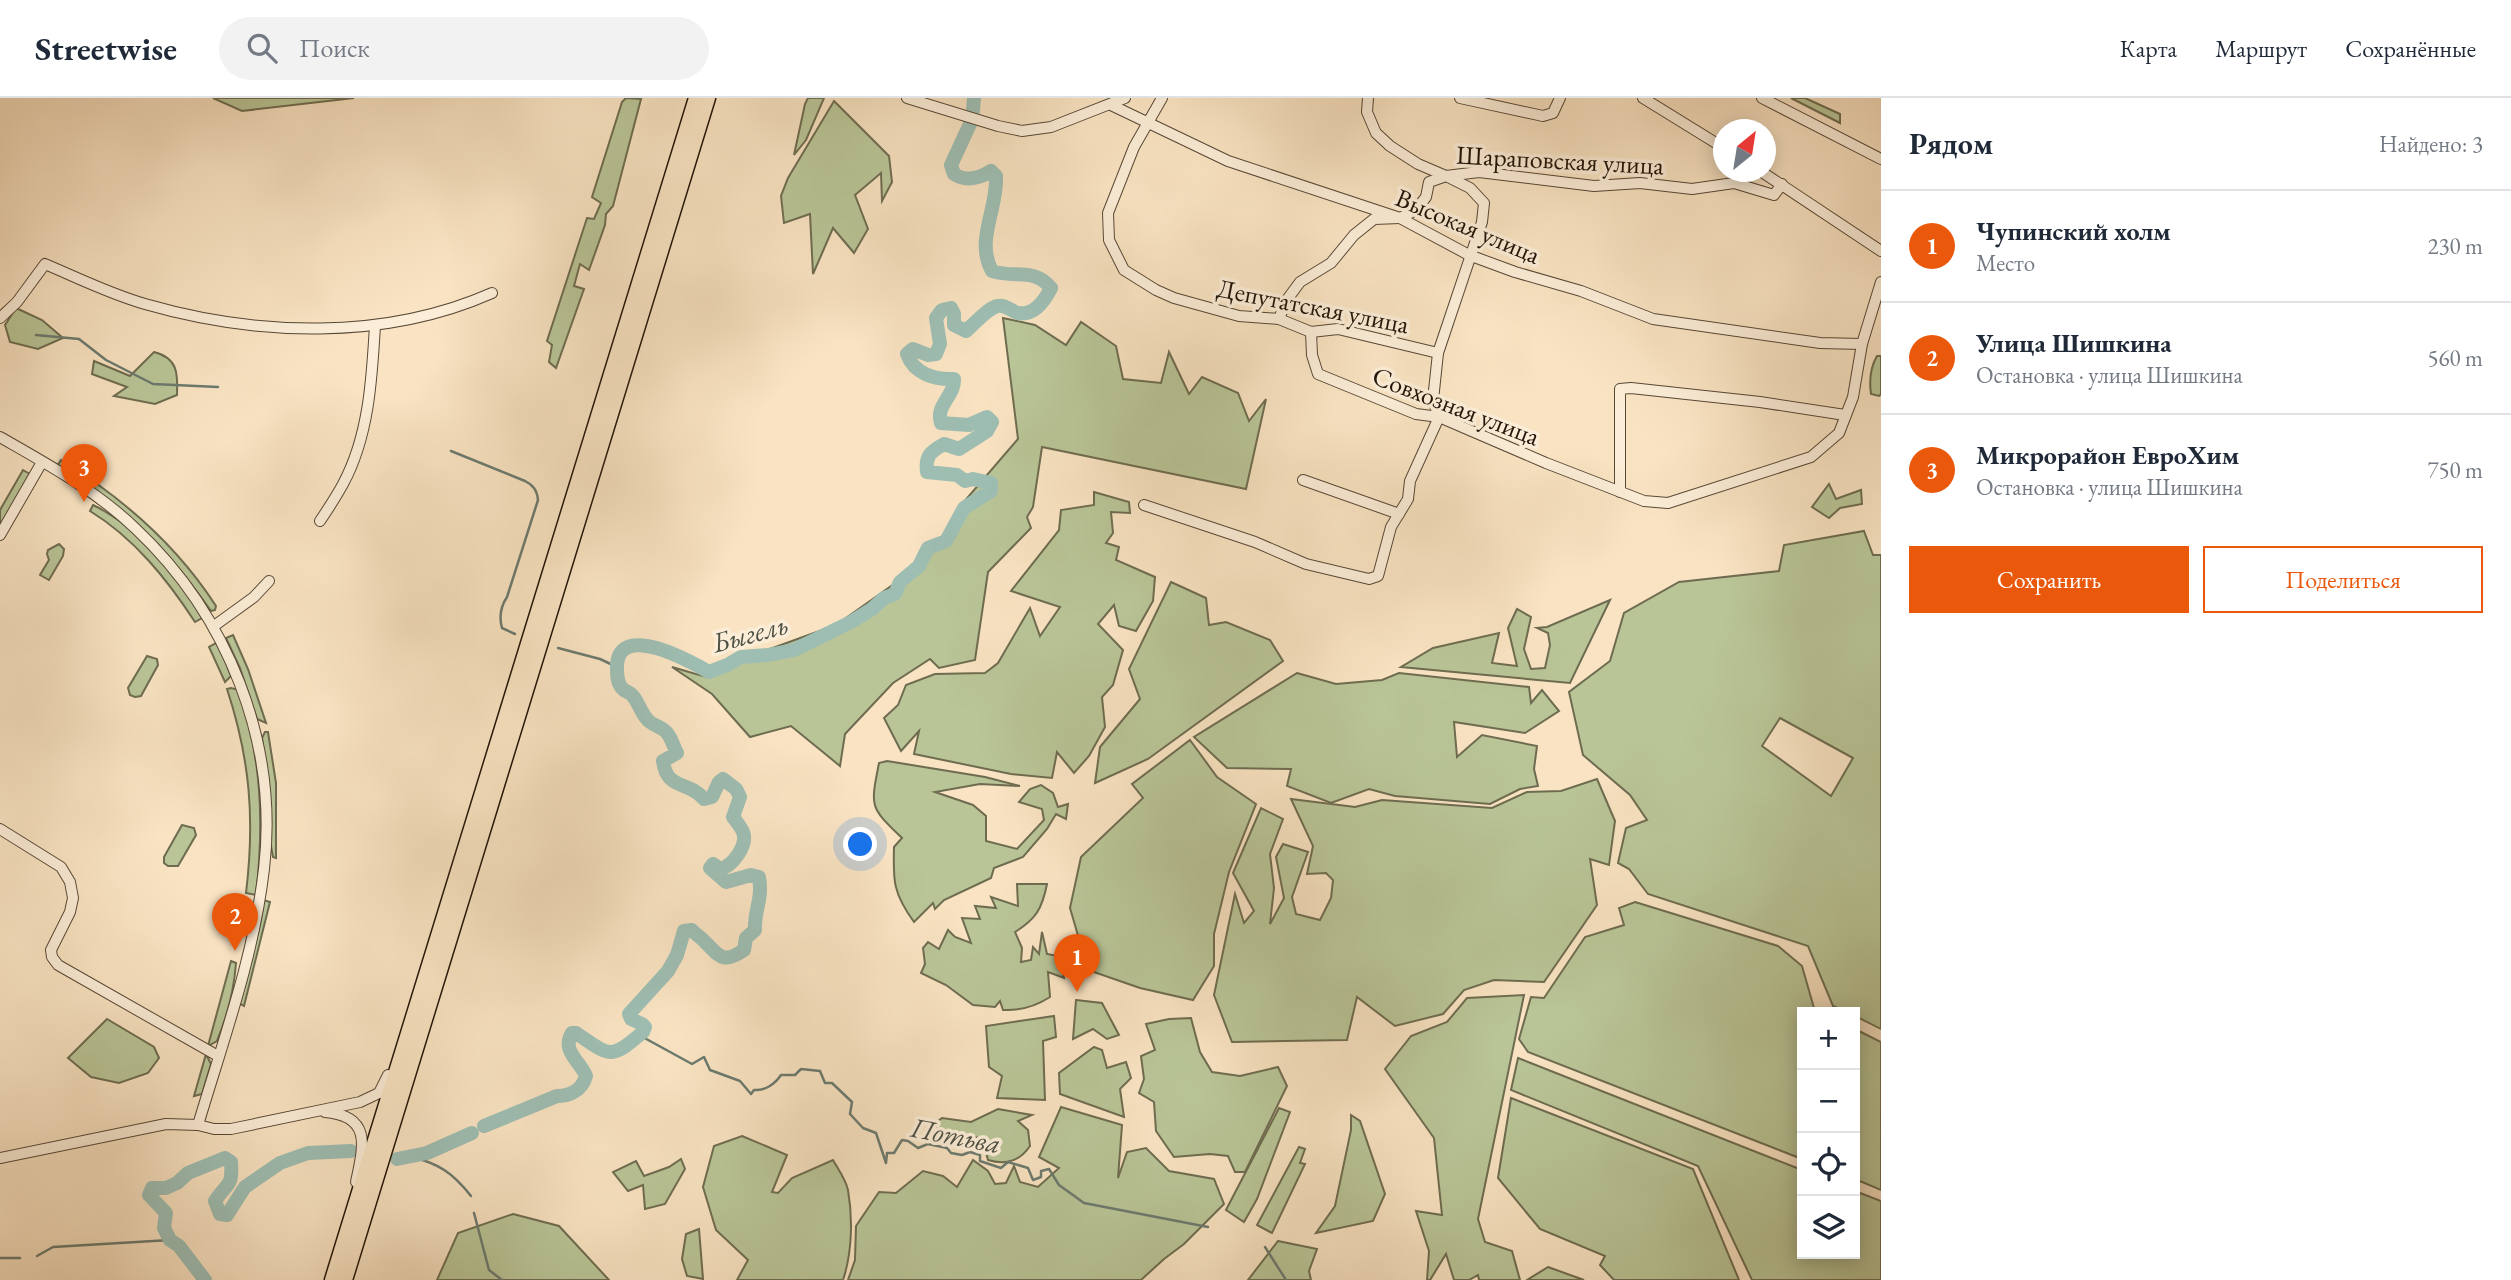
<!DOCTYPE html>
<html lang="ru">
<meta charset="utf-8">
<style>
:root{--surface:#fff;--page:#f2f2f3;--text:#1f2937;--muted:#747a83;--line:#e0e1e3;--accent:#ea580c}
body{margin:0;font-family:"EB Garamond",serif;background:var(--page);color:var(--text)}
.controls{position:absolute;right:21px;bottom:21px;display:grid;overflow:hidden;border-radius:0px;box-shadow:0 4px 18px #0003}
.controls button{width:63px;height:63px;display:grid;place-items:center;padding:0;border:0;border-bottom:2px solid var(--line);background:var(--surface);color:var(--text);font:35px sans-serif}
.compass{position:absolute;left:1713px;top:21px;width:63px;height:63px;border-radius:50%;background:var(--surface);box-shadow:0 4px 18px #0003;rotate:30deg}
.you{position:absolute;left:861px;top:747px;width:24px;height:24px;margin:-18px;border:5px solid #fff;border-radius:50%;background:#1a73e8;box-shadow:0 0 0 10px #1a73e833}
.badge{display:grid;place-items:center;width:46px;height:46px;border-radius:50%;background:var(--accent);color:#fff;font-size:23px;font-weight:700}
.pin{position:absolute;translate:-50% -58px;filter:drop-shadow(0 2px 4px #0008)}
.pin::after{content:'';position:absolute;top:37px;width:24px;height:21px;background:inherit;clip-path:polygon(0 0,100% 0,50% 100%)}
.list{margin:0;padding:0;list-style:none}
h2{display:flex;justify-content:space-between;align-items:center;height:91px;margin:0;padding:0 28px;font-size:30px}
h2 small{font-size:23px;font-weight:400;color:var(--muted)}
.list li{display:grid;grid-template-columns:46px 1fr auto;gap:21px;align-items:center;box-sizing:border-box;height:112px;padding:0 28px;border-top:2px solid var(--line)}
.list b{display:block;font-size:26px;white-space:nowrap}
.list p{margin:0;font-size:23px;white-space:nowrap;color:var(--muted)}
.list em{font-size:23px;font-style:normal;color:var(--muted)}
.actions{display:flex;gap:14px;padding:21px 28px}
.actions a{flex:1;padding:16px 0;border:2px solid var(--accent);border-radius:0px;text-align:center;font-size:24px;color:var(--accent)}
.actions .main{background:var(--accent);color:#fff}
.icon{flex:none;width:38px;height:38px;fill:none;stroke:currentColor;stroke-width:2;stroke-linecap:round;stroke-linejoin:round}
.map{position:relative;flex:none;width:1881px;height:1182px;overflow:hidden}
header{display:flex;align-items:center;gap:42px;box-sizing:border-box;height:98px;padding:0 35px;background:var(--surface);border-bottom:2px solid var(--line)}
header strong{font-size:33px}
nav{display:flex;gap:38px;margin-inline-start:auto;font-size:24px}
.search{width:490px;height:63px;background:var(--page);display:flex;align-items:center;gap:18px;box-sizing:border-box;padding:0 24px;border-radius:38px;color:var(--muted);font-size:26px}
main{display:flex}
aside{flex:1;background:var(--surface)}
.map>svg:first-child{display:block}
.green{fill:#b9c597;stroke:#6e6c50;stroke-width:2;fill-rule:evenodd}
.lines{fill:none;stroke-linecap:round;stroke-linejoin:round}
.stream{stroke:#6c7a6f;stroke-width:2.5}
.river{stroke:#9ebeb3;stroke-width:14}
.minor-casing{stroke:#584836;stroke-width:12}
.highway-casing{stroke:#221408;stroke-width:17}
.minor{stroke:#fbedd7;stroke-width:10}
.highway{stroke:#f9e3c2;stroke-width:14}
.labels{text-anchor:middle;stroke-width:7;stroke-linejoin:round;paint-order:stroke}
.street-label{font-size:26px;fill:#221408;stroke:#fbedd7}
.water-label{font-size:28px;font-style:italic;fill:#4d5044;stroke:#fbedd7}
</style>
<header>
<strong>Streetwise</strong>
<div class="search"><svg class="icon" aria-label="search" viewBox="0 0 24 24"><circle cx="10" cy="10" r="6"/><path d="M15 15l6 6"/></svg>Поиск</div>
<nav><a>Карта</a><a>Маршрут</a><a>Сохранённые</a></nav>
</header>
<main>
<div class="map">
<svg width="1881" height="1182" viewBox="0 0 1881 1182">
<rect width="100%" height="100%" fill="#f9e3c2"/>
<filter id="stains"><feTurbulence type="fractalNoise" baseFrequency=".00286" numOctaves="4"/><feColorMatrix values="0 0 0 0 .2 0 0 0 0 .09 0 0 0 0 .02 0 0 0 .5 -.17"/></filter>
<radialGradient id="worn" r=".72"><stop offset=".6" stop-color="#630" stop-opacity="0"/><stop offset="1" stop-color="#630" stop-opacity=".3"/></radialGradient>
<g class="green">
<path d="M213 0H354L242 13Z"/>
<path d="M626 0 641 1 613 108 606 116 605 127 589 172 580 166 574 188 584 191 556 270 549 264 552 247 547 243 587 120 594 121 601 105 592 99 622 4Z"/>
<path d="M808 0H824L806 42 794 57 805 6Z"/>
<path d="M1791 0H1805L1840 16V25Z"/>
<path d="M834 3 889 58 892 84 882 103 881 75 855 97 868 131 854 155 833 130 813 176 810 116 784 125 781 98 788 80Z"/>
<path d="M16 210 42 222 63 240 38 251 10 244 5 227Z"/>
<path d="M1003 220 1035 227 1066 247 1081 224 1116 248 1123 281 1161 285 1169 254 1189 296 1202 279 1238 295 1249 323 1266 301 1246 391 1042 349 1033 409 1027 419 1031 430 988 474 975 562 939 570 930 561 893 585 845 636 840 668 791 628 750 639 712 596 672 569 706 579 737 563 836 527 908 476 948 435 962 406 1018 341Z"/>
<path d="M154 254C178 260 178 276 177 297L155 306 114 298 127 289 92 276 94 263 130 278Z"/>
<path d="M1877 258H1881V296L1879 298 1871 296C1869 282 1870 270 1877 258Z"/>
<path d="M61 362C123 400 176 446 216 508L215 512 211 513C165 447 126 411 57 368Z"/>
<path d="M23 372 30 376 0 428V412Z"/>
<path d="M1829 386 1836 401 1861 392 1862 406 1840 410 1829 420 1812 409Z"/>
<path d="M1094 394 1129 404 1130 415 1111 414 1113 435 1106 445 1119 449 1116 462 1155 479 1153 503 1136 533 1119 528 1114 507 1098 526 1123 552 1113 587 1102 599 1105 629 1089 658 1074 675 1057 654 1052 680 1011 676 914 656 919 633 901 653 884 620 898 607 906 587 935 576 985 575 998 565 1030 510 1040 538 1060 509 1011 493 1059 432 1061 412 1094 407Z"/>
<path d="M93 407C141 430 174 476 204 519L195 524C167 481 134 440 90 413Z"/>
<path d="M1864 433 1873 457H1881V931L1855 918V914H1846L1833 908 1808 848 1648 796 1629 771 1618 765 1626 730 1647 722 1630 697 1583 657 1569 594 1610 563 1624 515 1679 484 1779 473 1784 447ZM1780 620 1853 660 1831 698 1762 648Z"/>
<path d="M59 446 64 451 63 458 49 482 40 477 49 462 47 456 48 452Z"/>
<path d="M1171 484 1206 500 1209 527 1226 524 1270 542 1283 563 1148 661 1095 685 1100 649 1140 601 1129 571Z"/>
<path d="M1610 502 1570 585 1401 569 1433 550 1499 535 1492 565 1517 568 1508 530 1517 511 1531 519 1524 551 1531 571 1545 570 1550 547 1548 535 1537 530 1547 529Z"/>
<path d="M233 537 248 571 266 625 257 621 240 570 226 540Z"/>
<path d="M218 544 231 578 225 584 209 549Z"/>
<path d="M147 558 157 561 158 567 141 598 135 599 130 597 128 590Z"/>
<path d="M1297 575 1336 586 1382 582 1399 575 1529 589 1531 605 1542 592 1559 613 1525 635 1454 624 1457 659 1482 637 1537 648 1534 671 1538 688 1520 691 1490 706 1395 698 1369 691 1331 705 1287 688 1291 671 1227 670 1194 639Z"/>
<path d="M231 590 239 592C262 660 264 727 256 797L246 795C255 721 250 661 227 591Z"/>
<path d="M265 634H268L276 685V760L273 759 270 743V700L262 640Z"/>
<path d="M1190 642 1217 679 1256 706 1229 774 1214 836V868L1193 902 1140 890 1088 872 1070 810 1081 759 1143 700 1132 686Z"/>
<path d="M887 663 985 679 1020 688 980 686 935 694 973 707 986 718V743L1017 751 1044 722 1042 711 1019 704 1030 691 1041 687 1053 695 1058 709 1068 706 1066 721 1056 716 1047 731 1023 759 994 770 991 780 944 802 935 811 933 805 914 824C893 795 893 783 894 749L902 740C870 709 870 710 879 665Z"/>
<path d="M1597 681 1615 723 1609 767 1590 761 1597 807 1544 884 1494 882 1464 892 1443 916 1395 928 1357 899 1347 942 1232 944 1214 897 1235 796 1244 825 1254 813 1233 775 1261 710 1283 721 1270 756 1274 790 1270 826 1284 800 1276 759 1283 746 1308 754 1292 799 1296 816 1320 822 1331 800 1333 782 1326 775 1307 776 1313 748 1291 701 1355 709 1382 702 1492 710 1527 694 1561 693Z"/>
<path d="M182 727 194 730 196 737 178 768H168L164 765V759Z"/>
<path d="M1017 786H1047C1042 811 1036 821 1015 834L1022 850 1021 864 1031 862 1033 849 1039 856 1042 834 1047 856 1058 858 1064 880 1048 874 1050 899C1036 908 1021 913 1003 912L1000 903 995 909 973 907 946 887 921 875 925 866 923 850 928 844 939 851 948 832 955 839 971 845 962 820 980 821 975 808 996 810 991 799 1018 808Z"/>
<path d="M263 802 270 804 244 908 239 905Z"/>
<path d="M1635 804 1778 848 1802 868 1814 910 1822 914H1802V1061L1528 954 1519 941 1531 899 1544 900 1585 839 1624 827 1619 810Z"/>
<path d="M231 863 236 865C234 892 227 919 217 943L208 948Z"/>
<path d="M1524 897 1478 1121 1485 1144 1512 1153 1520 1182H1479L1478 1177 1469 1182H1454L1446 1156 1430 1182H1427L1429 1153 1416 1113 1442 1117 1434 1040 1385 971 1411 938 1447 924 1467 900Z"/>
<path d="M1076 902 1102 905 1119 937 1107 941 1093 931 1073 941Z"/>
<path d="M1054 918 1056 939 1043 943 1045 1002 997 1000 1002 978 989 969 986 928Z"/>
<path d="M1191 920 1200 954 1212 974 1240 978 1278 969 1287 988 1245 1074H1235L1228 1058 1210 1056 1174 1059 1156 1033 1154 1004 1139 995 1144 981 1141 958 1155 952 1146 926 1169 921Z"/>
<path d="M107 921 154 949 159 960 148 975 119 985 91 979 68 960Z"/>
<path d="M1855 931 1881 944V1092L1855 1081Z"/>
<path d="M1094 949 1102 952 1107 970 1126 964 1131 980 1120 991 1124 1019 1060 996 1059 975Z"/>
<path d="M206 956 211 966 202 996 194 998Z"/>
<path d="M1518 960 1802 1072V1156H1855V1093L1881 1103V1182H1752L1698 1068 1511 992Z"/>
<path d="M1511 1000 1693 1071 1739 1182H1614L1600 1167 1605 1158 1540 1131 1498 1080Z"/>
<path d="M1061 1009 1122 1027 1118 1080 1127 1054 1146 1050 1169 1073 1214 1081 1224 1106 1184 1146 1164 1161 1141 1182H848L855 1162 856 1128 879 1094 896 1095 923 1073 943 1078 957 1089 973 1062 988 1073 995 1086 1006 1085 1014 1068 1020 1084 1038 1089 1059 1070 1039 1059Z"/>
<path d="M1279 1010 1290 1014 1257 1101 1244 1124 1226 1112Z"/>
<path d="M998 1011 1032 1017 1018 1023 1028 1032 1030 1048C1020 1063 1005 1067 988 1062L982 1040 971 1039 967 1048 941 1032 933 1036 930 1029 942 1020 971 1024Z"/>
<path d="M1351 1017 1360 1023 1385 1096 1373 1123 1316 1135 1335 1108 1351 1032Z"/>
<path d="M742 1038 787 1057 772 1094 778 1095 792 1080 833 1062C838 1071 846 1082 848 1092 853 1121 852 1155 843 1182H737L748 1162 716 1132 703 1089 714 1048Z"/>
<path d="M1299 1049 1305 1051 1300 1065 1305 1066 1272 1135 1257 1127Z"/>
<path d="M681 1061 685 1071 665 1106 645 1111 643 1087 628 1093 613 1074 636 1063 644 1078 669 1069Z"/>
<path d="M513 1116 559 1128 609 1182H437L458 1135Z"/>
<path d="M699 1131 703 1181 687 1178 682 1161 686 1136Z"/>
<path d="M1278 1143 1317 1151 1309 1173 1311 1182H1248Z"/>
<path d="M1548 1169 1584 1182H1527Z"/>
</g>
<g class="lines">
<g class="stream">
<path d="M36 237 79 241 106 262 153 286 218 289"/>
<path d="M451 353 525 383C533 387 537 392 538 402L507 499C501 508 499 519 502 530L515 536"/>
<path d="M558 550 600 561 617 569"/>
<path d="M639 937 692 966 704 959 710 972 740 983 751 996 754 992C765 993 775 986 781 977H795L801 971 820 973 825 985H832L852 1004 850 1016 863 1030 876 1035 886 1065 887 1055H894L902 1042 908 1043 918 1050 928 1046 947 1050 951 1055 962 1057 970 1054 980 1057V1063L1001 1070 1008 1064 1028 1070 1033 1082 1041 1079V1073L1049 1071 1059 1087 1084 1105 1208 1129"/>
<path d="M410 1058C439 1066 452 1074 471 1098"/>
<path d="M474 1115 489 1172 502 1182"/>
<path d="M1265 1149 1286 1182"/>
<path d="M37 1158 53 1149 170 1142"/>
<path d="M0 1160H20"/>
</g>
<g class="river">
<path d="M973 13 974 0"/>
<path d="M484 1028 557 998C570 998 582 992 586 978 580 963 561 953 572 935H576C611 959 610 962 643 934L645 929 642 926 631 921 629 916 668 873 677 857 684 833 692 832C696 837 701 839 705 844 719 857 722 867 744 852L746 840 755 832C754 812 763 801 759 779L751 777 726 784 710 770 713 766 720 771C733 768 748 747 743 734 741 729 736 723 733 719L740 699 736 691 723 681 719 684 712 699 704 701C688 682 667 693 663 663L677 655C673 647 670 636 664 632 660 629 654 627 650 624 641 617 639 604 632 597 630 594 625 594 623 591 616 585 617 574 617 566 621 524 691 564 709 574L727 567 741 559 768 557 794 552 851 524 872 511 884 500 895 496 900 484 919 468 928 450 946 443 964 410 991 393V385L973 381 965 383 957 377 927 374C925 358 930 354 944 346L959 351 987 333 992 324 987 319 969 327 941 325C935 307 955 298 954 281 935 282 914 276 907 256L913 251 928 257 936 256 940 246 936 220 942 212 951 210 954 216V227L966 233C974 226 987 211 997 208 1006 206 1010 213 1018 215 1034 218 1045 202 1051 190 1034 169 1015 181 992 173 975 142 998 111 996 78L991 73C980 80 966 84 954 76L951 67 970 26"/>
<path d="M397 1061 427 1055 472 1035"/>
<path d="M205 1182 179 1148 170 1142 164 1130 166 1115 149 1097 152 1090H166L177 1085 188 1075 225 1060 231 1064C233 1090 227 1084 215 1103L220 1116 227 1117 245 1089 280 1065 308 1055 351 1053"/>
</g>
<defs>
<g id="minor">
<path d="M907 0 998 28 1022 33 1051 29 1125 0"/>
<path d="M1162 0 1134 49 1108 115 1109 142 1124 172 1156 192 1174 200 1239 218 1279 221 1311 234 1338 231 1438 255"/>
<path d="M1368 0 1367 14 1376 35 1390 48 1418 66 1446 78 1479 74 1594 88 1640 85 1692 91 1734 85 1774 97 1782 86"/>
<path d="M1460 0 1543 18 1553 15 1560 0"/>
<path d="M1643 0 1724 50"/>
<path d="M1762 0 1881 61"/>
<path d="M1111 7 1228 63 1400 120 1469 157 1515 174 1581 193 1653 221 1820 245 1862 246"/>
<path d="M1762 74 1881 153"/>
<path d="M0 220 17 204 45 166C78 180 110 196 145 206 256 238 384 243 492 195"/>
<path d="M1311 234 1312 257 1318 276 1416 316 1439 319 1546 365 1644 403 1668 405 1811 359 1839 335 1853 299 1862 246 1881 184"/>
<path d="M0 339C47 366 97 393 136 431 227 517 279 644 264 771 254 858 223 943 198 1027"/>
<path d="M1303 382 1399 416"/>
<path d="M1620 394V291L1631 290 1760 304 1845 317"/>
<path d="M1144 407 1255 444 1306 466 1369 481 1378 478 1391 429 1408 401 1410 383 1439 319 1433 302 1438 255 1482 124 1484 105 1470 90 1446 78 1429 84 1426 99 1416 112 1400 120 1374 121 1354 137 1331 165 1300 184 1286 203 1279 221"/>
<path d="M320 423C328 411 336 399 343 386 369 338 372 280 375 227"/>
<path d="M0 437 42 364"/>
<path d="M214 528 254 499 269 483"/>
<path d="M0 731 61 769 70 784 73 800 70 814 51 852 52 859 58 867 218 958"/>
<path d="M325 1014C373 1018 363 1050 356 1084"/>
<path d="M0 1060 166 1026 198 1027 214 1031H231L360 1004 379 995 388 977"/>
</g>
<g id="highway">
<path d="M332 1182 696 0"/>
<path d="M345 1182 708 0"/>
</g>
</defs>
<use href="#minor" class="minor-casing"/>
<use href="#highway" class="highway-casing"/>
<use href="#minor" class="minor"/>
<use href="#highway" class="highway"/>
</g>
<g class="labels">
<g class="street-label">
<text transform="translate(1560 62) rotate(3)" y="9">Шараповская улица</text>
<text transform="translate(1468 128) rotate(23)" y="9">Высокая улица</text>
<text transform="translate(1313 208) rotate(11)" y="9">Депутатская улица</text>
<text transform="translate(1456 308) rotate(21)" y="9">Совхозная улица</text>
</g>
<g class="water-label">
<text transform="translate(750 535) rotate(-15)" y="10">Быгель</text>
<text transform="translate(956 1037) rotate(11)" y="10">Потьва</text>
</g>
</g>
<rect width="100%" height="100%" filter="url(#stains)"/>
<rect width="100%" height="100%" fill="url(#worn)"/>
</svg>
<div class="controls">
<button>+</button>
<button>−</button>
<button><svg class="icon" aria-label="locate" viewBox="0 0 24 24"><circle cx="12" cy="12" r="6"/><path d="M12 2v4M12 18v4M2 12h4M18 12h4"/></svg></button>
<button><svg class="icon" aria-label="layers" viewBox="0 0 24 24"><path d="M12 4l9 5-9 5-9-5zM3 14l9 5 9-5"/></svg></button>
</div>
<svg class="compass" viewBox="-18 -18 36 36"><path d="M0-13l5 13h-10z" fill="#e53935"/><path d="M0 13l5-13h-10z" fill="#747a83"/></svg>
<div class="you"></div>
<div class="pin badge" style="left:1077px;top:894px">1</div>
<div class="pin badge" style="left:235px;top:853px">2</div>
<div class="pin badge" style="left:84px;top:404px">3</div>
</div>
<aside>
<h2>Рядом<small>Найдено: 3</small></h2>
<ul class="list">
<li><span class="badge">1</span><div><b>Чупинский холм</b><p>Место</p></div><em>230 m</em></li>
<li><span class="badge">2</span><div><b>Улица Шишкина</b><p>Остановка · улица Шишкина</p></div><em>560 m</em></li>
<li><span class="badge">3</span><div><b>Микрорайон ЕвроХим</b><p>Остановка · улица Шишкина</p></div><em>750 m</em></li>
</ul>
<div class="actions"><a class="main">Сохранить</a><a>Поделиться</a></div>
</aside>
</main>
